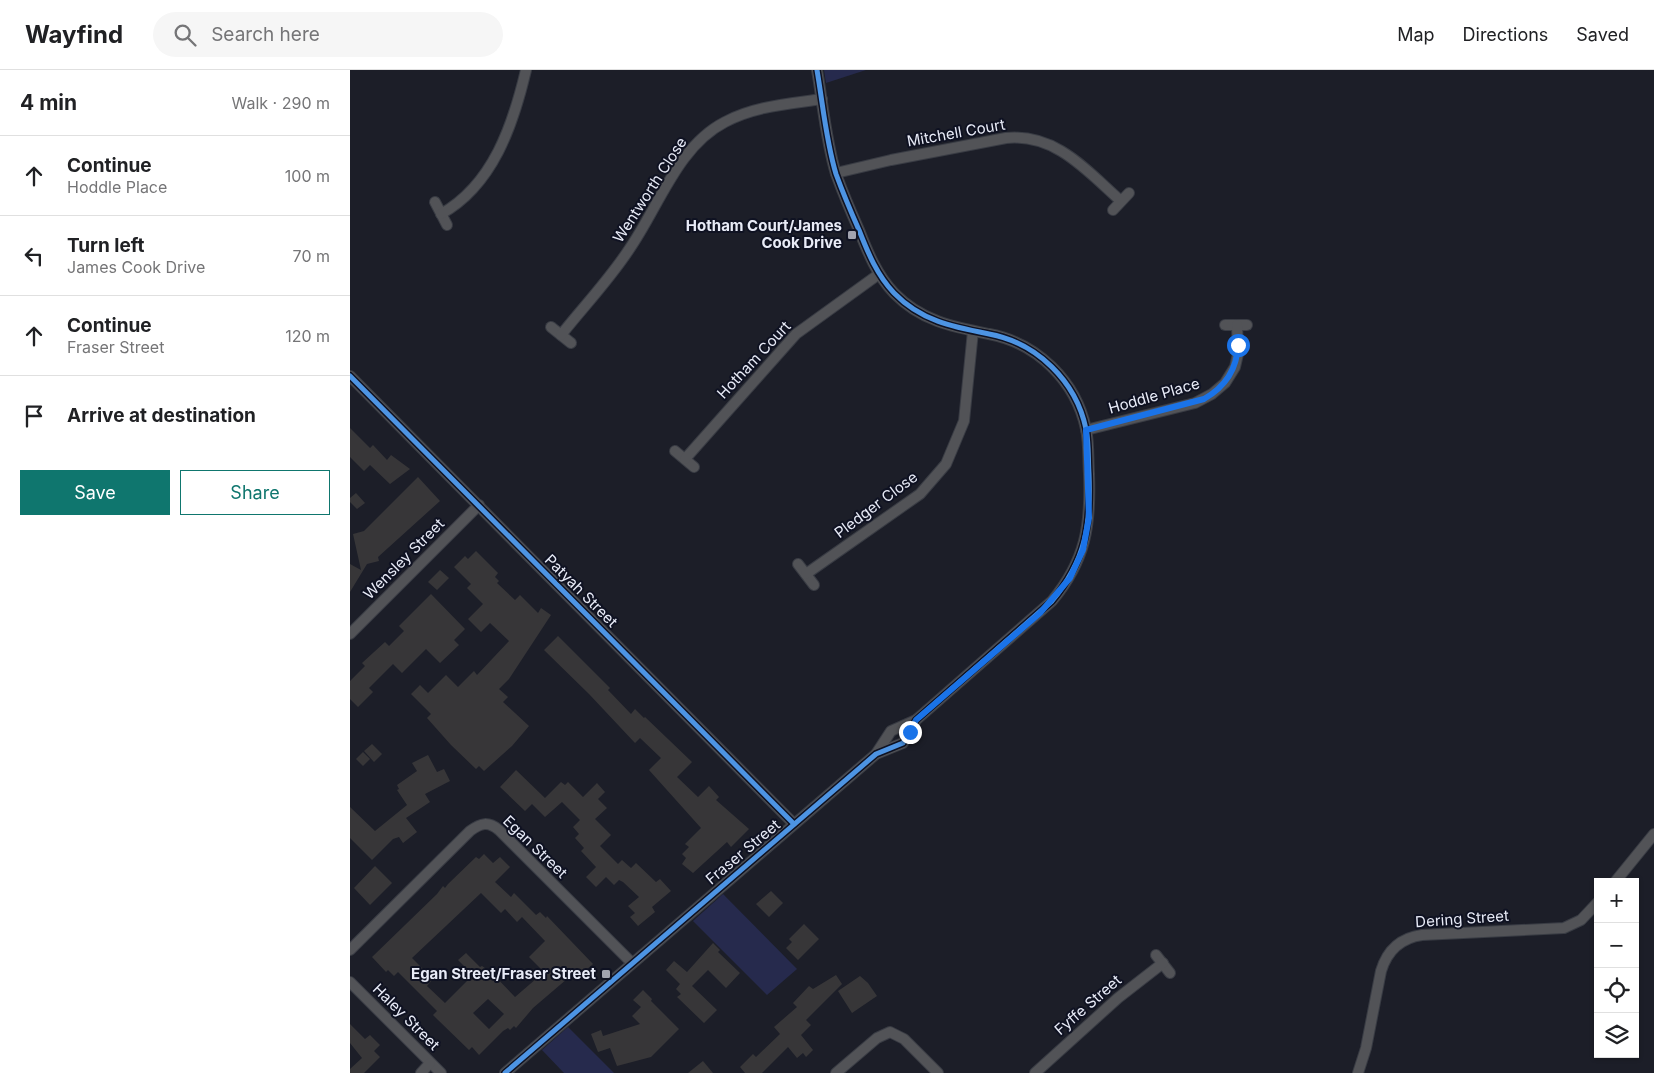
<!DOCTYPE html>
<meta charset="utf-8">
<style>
:root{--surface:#fff;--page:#f6f6f6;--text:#202124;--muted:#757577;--line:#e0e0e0;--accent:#0f766e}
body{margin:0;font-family:Inter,sans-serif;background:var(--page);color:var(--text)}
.controls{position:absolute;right:15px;bottom:15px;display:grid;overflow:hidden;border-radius:0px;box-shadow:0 1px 4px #0004}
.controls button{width:45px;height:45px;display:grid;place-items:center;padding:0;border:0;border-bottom:1px solid var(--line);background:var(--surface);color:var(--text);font:25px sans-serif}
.stop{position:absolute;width:15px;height:15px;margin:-11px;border:4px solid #1a73e8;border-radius:50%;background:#fff}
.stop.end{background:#1a73e8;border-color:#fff;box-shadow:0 1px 5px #0008}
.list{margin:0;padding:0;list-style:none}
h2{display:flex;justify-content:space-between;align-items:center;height:65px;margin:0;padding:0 20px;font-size:21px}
h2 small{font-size:16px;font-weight:400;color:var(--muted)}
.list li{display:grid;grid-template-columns:32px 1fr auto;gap:15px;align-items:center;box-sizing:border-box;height:80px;padding:0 20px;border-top:1px solid var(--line)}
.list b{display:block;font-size:19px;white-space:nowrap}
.list p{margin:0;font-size:16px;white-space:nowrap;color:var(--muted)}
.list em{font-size:16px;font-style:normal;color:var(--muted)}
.actions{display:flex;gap:10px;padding:15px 20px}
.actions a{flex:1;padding:11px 0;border:1px solid var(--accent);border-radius:0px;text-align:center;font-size:18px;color:var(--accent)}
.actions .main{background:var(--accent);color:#fff}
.icon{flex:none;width:28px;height:28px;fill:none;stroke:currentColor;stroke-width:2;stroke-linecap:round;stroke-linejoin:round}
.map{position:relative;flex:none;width:1304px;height:1003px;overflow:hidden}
header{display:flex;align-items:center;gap:30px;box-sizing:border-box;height:70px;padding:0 25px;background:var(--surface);border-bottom:1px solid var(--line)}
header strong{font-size:24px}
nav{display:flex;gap:28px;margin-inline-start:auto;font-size:18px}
.search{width:350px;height:45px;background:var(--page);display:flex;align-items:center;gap:12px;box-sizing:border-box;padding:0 18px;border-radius:28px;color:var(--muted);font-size:19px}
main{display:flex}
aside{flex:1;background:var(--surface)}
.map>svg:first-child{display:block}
.green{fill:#262a4d}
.building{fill:#373638;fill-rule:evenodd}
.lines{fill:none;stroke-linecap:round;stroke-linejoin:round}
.street-casing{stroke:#393c44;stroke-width:12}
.street{stroke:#525357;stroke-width:10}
.cycleway-casing{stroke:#0f1222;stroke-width:8}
.cycleway{stroke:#4d94e3;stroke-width:5}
.route{stroke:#1a73e8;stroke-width:6}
.poi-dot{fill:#a1a3af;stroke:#0f1222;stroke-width:2}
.labels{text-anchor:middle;stroke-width:4;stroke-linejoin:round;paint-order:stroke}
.street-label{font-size:15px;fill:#e8ebf7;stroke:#0f1222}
.poi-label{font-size:15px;font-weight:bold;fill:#e8ebf7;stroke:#0f1222;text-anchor:end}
</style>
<header>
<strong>Wayfind</strong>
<div class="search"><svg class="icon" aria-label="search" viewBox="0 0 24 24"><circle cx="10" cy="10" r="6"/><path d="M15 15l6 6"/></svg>Search here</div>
<nav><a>Map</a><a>Directions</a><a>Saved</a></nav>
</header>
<main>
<aside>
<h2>4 min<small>Walk · 290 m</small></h2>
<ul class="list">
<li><svg class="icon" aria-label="ahead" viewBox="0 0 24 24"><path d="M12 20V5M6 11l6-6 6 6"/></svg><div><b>Continue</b><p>Hoddle Place</p></div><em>100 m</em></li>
<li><svg class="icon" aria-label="left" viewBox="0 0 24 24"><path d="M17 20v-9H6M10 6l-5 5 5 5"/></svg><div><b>Turn left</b><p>James Cook Drive</p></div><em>70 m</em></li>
<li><svg class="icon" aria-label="ahead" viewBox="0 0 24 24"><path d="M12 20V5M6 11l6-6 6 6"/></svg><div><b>Continue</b><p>Fraser Street</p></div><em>120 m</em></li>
<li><svg class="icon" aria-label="arrive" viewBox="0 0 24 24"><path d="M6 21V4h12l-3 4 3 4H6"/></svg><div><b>Arrive at destination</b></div></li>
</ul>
<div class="actions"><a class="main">Save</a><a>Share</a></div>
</aside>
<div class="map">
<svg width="1304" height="1003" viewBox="0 0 1304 1003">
<rect width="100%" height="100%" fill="#1c1e28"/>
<g class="green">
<path d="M474 0H516L476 13Z"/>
<path d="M373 824 447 899 417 925 343 851Z"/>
<path d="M218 957 264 1003H214L192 980Z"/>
</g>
<g class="building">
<path d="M0 358 20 378 23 375 37 390 41 385 60 399 40 414 20 395 14 401 0 387Z"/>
<path d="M68 407 90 431 28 487 29 491 17 494 0 522V494L11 500 3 464 14 461Z"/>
<path d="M6 423 15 433 7 439 0 432V428Z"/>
<path d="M126 481 148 503 145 507 149 511 147 513 165 530 170 525 188 543 191 538 201 545 159 609 149 619 158 627 153 632 179 656 162 676 134 701 129 696 126 699 101 675 77 648 81 644 61 624 70 615 78 623 96 605 108 617 124 601 127 605 159 571 140 553 131 562 118 549 133 534 117 518 121 514 104 497 115 486 118 489Z"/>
<path d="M90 500 99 508 87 520 78 512Z"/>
<path d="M81 524 115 559 104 570 109 575 90 593 76 579 52 603 43 594 19 618 23 622 8 637 0 629V611L15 596 12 593 35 572 39 576 54 561 49 556Z"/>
<path d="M208 566 260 618 258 620 281 644 285 639 294 648 295 647 342 692 327 707 348 727 359 716 369 727 366 730 399 759 381 777 377 772 343 803 332 794 336 788 332 784 339 777 335 774 351 758 299 700 311 688 290 668 285 673 239 624 194 580Z"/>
<path d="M22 674 32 684 24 692 14 681Z"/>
<path d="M13 682 20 689 13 696 6 689Z"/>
<path d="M78 685 87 702 94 699 100 711 75 724 80 732 56 748 67 762 53 773 49 767 43 769 22 790 0 768V737L25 761 57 735 47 720 49 719 47 715 67 701 62 693Z"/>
<path d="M166 700 195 728 211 712 215 715 218 712 233 727 247 713 255 722 248 729 257 738 245 749 261 765 250 776 268 794 272 790 281 798 286 793 306 812 310 809 321 821 302 837 305 842 288 856 280 847 285 843 278 836 289 827 273 812 269 810 264 815 256 807 246 817 236 807 246 797 231 781 234 778 225 768 229 764 223 757 230 750 212 732 195 747 182 734 175 741 150 717Z"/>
<path d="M134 784 143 793 150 787 160 797 145 812 161 827 164 823 186 845 190 842 196 848 197 846 243 894 228 907 224 903 183 938 166 958 164 956 160 960 158 958 153 961 129 985 122 977 119 980 88 950 83 945 87 941 48 902 44 906 38 900 36 902 22 887 87 824 93 816 95 818 98 814 126 787 129 789ZM131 823 151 843 155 839 167 852 172 847 195 871 179 887 194 902 165 927 142 903 132 896 130 897 116 883 108 890 123 905 95 933 77 916 83 909 62 888ZM138 929 154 944 139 959 123 943Z"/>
<path d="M25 796 42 813 20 835 4 818Z"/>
<path d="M421 821 433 833 419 847 406 834Z"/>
<path d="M454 854 469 869 448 890 436 878 442 872 439 869Z"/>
<path d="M363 873 370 880 368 882 390 903 376 918 358 900 342 916 367 940 354 953 327 927 331 924 326 919 330 914 316 900 324 891 337 902Z"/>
<path d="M486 905 492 914 456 950 461 955 451 965 463 980 456 987 453 983 447 988 438 977 412 1003H395L390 997 403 984 406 987 430 964 424 957 447 937 443 933 459 916 463 919Z"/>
<path d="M510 906 518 913 527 926 502 943 488 921Z"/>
<path d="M293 920 302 929 301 931 329 959 301 987 267 996 260 978 248 982 241 964 251 960 253 966 290 954 282 946 291 937 283 930Z"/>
<path d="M0 954 15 969 20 965 30 975 24 981 30 987 14 1003H0V999L12 988 0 973Z"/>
<path d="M353 991 363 1003H338Z"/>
</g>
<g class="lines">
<defs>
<g id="street">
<path d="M486 103 541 90 656 68C706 63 737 101 771 131"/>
<path d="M85 132 97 155"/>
<path d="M763 140 779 123"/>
<path d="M91 144C143 115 163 55 176 0"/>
<path d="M875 255H897"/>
<path d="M201 257 221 273"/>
<path d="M211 265C234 236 260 209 280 178 309 136 328 76 375 52 405 36 439 34 472 29"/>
<path d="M0 306 444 754"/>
<path d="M736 360 845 333 862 324 875 313 885 297 888 284 887 255"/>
<path d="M325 381 344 397"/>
<path d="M335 389 446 264 529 204"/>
<path d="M448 494 464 515"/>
<path d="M456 504 570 424 596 394 614 351 623 261"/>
<path d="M0 564 129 435"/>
<path d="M526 684 541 661 566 650"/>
<path d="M1265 812 1304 764"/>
<path d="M0 880 120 761C131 753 138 751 149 760L282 893"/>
<path d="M806 885 820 903"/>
<path d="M0 912 91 1003"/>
<path d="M71 1003 80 993"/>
<path d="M155 1003 526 684 553 673 566 650 702 531C736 490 741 455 739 404 738 389 739 373 736 359 726 311 687 273 639 264 603 257 571 251 544 223 527 205 518 183 509 160 501 142 493 123 486 104 476 71 473 35 467 0"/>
<path d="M486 1003 527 968 540 962 554 969 588 1003"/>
<path d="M685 1003 768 928 813 893"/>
<path d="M1008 1003 1016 978 1031 901C1037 881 1050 868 1072 865L1214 858 1231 850 1248 832"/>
</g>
</defs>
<use href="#street" class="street-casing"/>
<use href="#street" class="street"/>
<defs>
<g id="cycleway">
<path d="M0 306 444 754"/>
<path d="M155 1003 526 684 553 673 566 650 702 531C736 490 741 455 739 404 738 389 739 373 736 359 726 311 687 273 639 264 603 257 571 251 544 223 527 205 518 183 509 160 501 142 493 123 486 104 476 71 473 35 467 0"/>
</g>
</defs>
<use href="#cycleway" class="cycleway-casing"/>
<use href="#cycleway" class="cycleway"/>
</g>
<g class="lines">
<path class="route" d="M560 662 566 650 690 543 720 508 733 480 739 448 736 360 854 329C875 317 887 300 888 275"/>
</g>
<g class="poi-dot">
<rect x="497" y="160" width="10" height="10" rx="2.5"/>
<rect x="251" y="899" width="10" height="10" rx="2.5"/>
</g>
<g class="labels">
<g class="street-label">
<text transform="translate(606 63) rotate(-10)" y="5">Mitchell Court</text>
<text transform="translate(300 120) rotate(-57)" y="5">Wentworth Close</text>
<text transform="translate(404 290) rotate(-47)" y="5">Hotham Court</text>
<text transform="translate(804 326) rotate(-16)" y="5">Hoddle Place</text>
<text transform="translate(526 435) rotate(-37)" y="5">Pledger Close</text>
<text transform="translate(54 489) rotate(-45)" y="5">Wensley Street</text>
<text transform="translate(231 521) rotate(45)" y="5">Patyah Street</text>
<text transform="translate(185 777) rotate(44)" y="5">Egan Street</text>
<text transform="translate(393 782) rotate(-40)" y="5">Fraser Street</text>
<text transform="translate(1112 849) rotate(-4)" y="5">Dering Street</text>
<text transform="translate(738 935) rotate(-41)" y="5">Fyffe Street</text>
<text transform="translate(56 947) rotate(45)" y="5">Haley Street</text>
</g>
<g class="poi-label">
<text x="492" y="161">Hotham Court/James<tspan x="492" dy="17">Cook Drive</tspan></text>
<text x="246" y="909">Egan Street/Fraser Street</text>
</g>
</g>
</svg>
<div class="controls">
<button>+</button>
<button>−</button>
<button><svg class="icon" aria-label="locate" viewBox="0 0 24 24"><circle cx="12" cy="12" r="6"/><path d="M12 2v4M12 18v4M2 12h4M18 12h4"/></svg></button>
<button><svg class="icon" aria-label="layers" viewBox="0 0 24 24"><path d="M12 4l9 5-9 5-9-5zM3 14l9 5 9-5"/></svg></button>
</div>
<div class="stop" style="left:888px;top:275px"></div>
<div class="stop end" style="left:560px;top:662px"></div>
</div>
</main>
